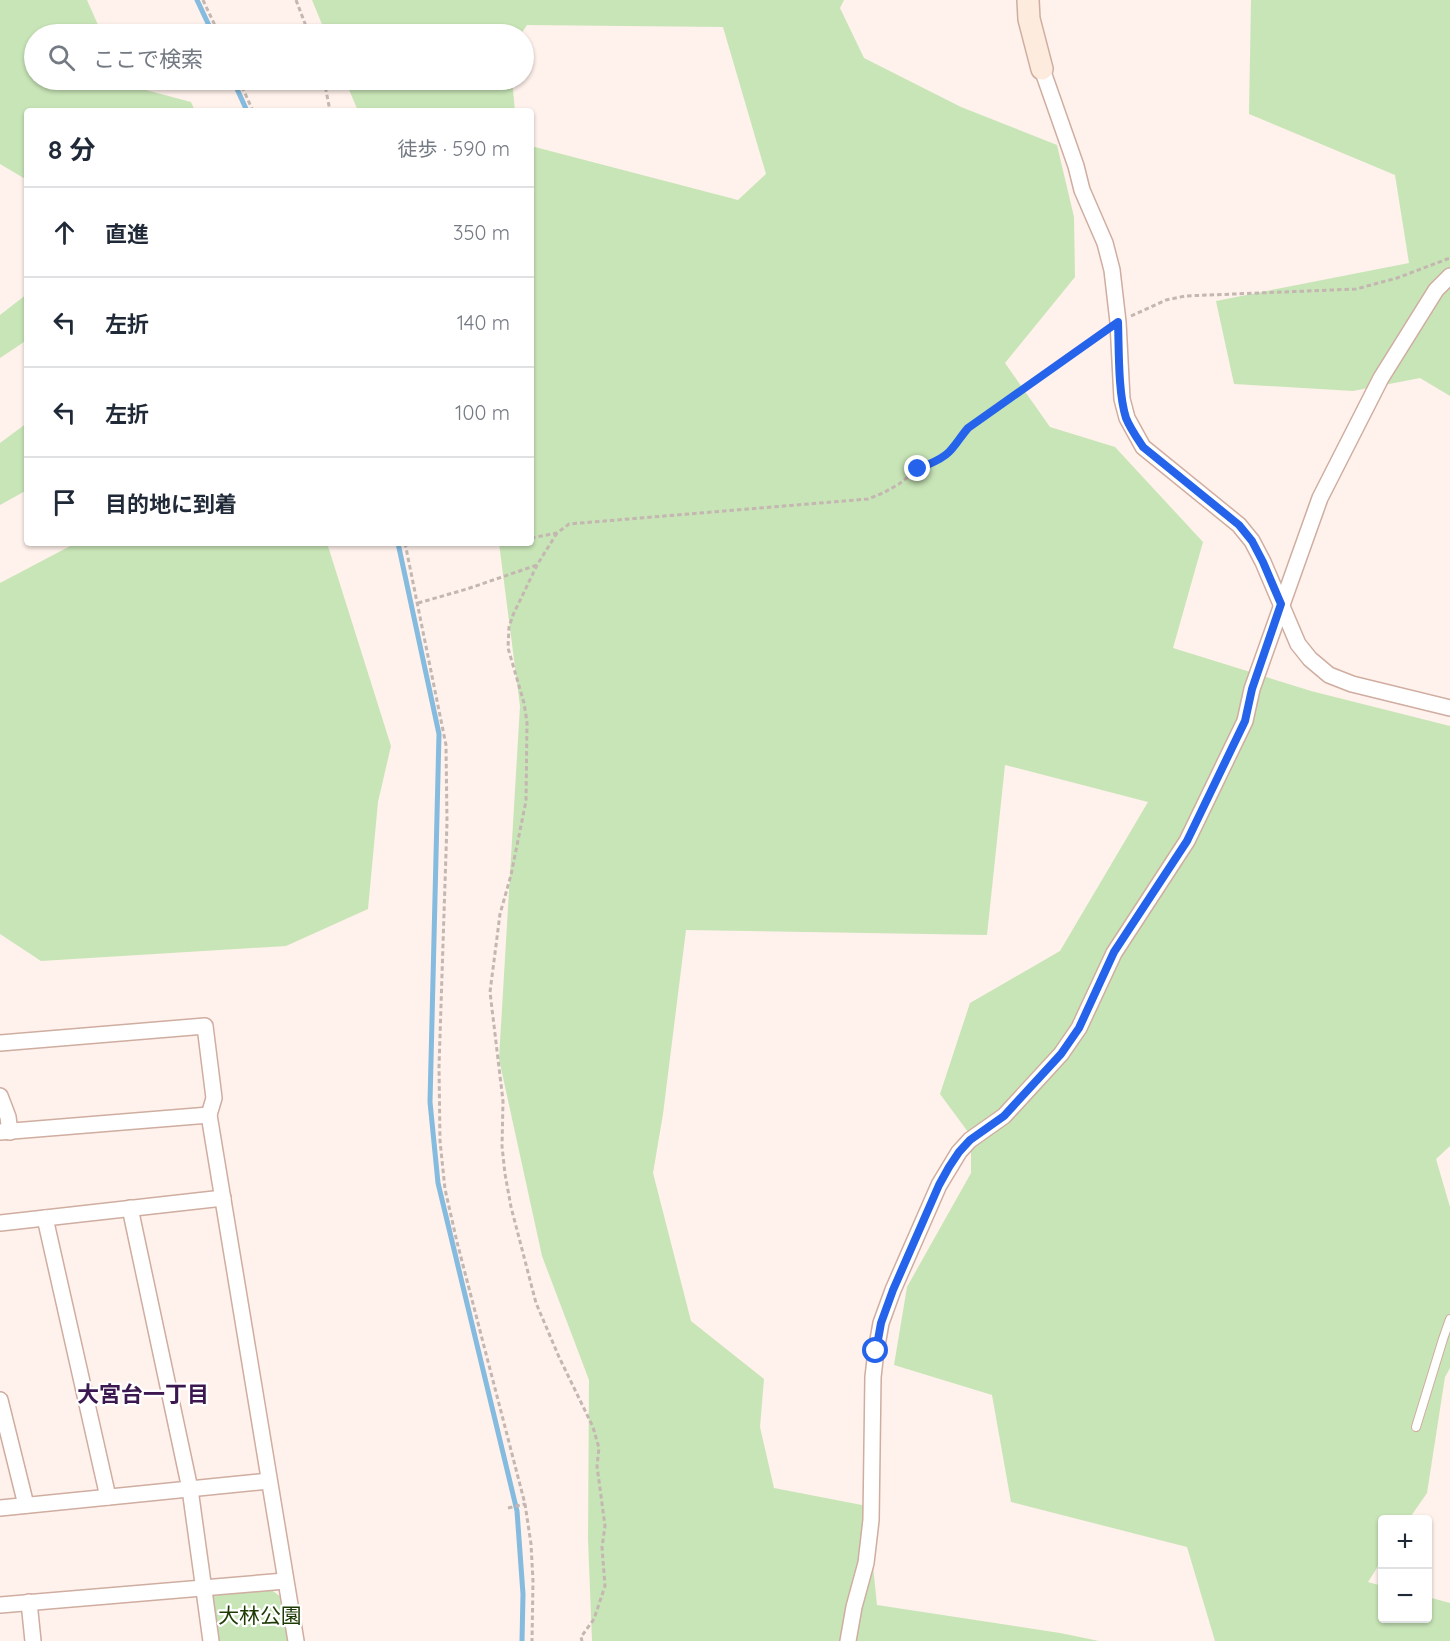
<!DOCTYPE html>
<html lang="ja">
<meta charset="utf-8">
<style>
:root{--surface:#fff;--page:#f2f2f3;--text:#1f2937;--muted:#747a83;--line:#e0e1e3}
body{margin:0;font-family:Quicksand,"Noto Sans JP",sans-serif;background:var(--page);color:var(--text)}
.controls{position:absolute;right:18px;bottom:18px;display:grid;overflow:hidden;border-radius:6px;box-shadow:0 2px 4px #0004}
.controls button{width:54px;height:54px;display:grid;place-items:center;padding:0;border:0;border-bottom:2px solid var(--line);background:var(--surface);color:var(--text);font:30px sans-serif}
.stop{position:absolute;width:18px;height:18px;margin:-14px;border:4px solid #2563eb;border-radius:50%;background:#fff}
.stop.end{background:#2563eb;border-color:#fff;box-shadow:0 2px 6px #0008}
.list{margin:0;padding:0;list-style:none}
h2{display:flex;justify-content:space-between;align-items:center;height:78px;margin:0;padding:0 24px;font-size:26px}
h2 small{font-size:20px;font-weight:400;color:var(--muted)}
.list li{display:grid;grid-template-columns:39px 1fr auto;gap:18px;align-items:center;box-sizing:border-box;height:90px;padding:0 24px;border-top:2px solid var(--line)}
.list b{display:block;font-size:22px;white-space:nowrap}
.list em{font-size:20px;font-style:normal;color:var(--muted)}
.icon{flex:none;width:33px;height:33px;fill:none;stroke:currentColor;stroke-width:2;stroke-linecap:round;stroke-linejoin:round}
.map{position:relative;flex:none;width:1450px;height:1641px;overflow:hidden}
.search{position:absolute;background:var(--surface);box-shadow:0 2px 4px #0004;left:24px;top:24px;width:510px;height:66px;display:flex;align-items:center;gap:15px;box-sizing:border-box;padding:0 21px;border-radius:33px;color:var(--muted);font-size:22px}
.panel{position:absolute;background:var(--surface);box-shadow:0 2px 4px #0004;left:24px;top:108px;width:510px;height:438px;border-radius:6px}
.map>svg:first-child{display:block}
.green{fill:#c8e5b7}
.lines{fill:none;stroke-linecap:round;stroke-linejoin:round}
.stream{stroke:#84bbdf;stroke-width:5}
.lane-casing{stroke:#cfada0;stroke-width:10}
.street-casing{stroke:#cfada0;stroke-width:18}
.secondary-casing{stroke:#cfada0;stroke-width:24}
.path{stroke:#c4b6b1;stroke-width:3;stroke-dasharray:4.5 3;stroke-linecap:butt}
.lane{stroke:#fff;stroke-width:8}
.street{stroke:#fff;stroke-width:15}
.secondary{stroke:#fdebdd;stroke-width:21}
.route{stroke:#2563eb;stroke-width:8}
.labels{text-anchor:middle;stroke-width:4.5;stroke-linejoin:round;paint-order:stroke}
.park-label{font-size:21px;fill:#1d3a03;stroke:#fff}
.neighbourhood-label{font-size:22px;font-weight:bold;fill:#3b184f;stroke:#fff}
</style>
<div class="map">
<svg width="1450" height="1641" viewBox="0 0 1450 1641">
<rect width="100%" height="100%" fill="#fff1eb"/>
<g class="green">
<path d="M0 0H87L102 34H34V80H121L123 84 191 102 195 111H27V180L0 164Z"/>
<path d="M312 0H844L840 8 864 58 961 107 1057 145 1074 217 1075 277 1005 363 1050 427 1115 447 1203 542 1173 648 1311 691 1450 726V1146L1436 1159 1450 1207V1368L1445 1377 1427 1493 1409 1519 1382 1520V1560L1368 1582 1382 1586V1618H1428V1597L1450 1603V1641H1215L1187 1547 1011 1502 992 1395 894 1365 907 1287 971 1173V1136L940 1094 970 1003 1060 951 1148 802 1005 765 987 935 686 930 663 1114 653 1173 691 1321 764 1379 760 1427 774 1488 867 1506 877 1605 1060 1633 1099 1641H592L588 1539 589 1380 542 1256 499 1059 520 706 499 543H531V146L738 200 766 174 723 27 527 25 521 34H326Z"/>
<path d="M1251 0H1450V396L1420 378 1353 391 1234 384 1216 301 1409 263 1395 175 1249 114Z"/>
<path d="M345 80H512L515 111H358Z"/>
<path d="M27 294V340L0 358V315Z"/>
<path d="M27 423V490L0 505V443Z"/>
<path d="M76 543H327L391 746 378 802 368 909 286 946 41 961 0 934V583Z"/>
<path d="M270 1589 284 1599 291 1641H211L212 1596Z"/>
</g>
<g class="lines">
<g class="stream">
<path d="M197 0 213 34"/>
<path d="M233 80 247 111"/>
<path d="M398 543 439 734 430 1102 438 1183 517 1511 523 1594 522 1641"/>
</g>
<defs>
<path id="lane" d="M1416 1427 1443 1339 1450 1319"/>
<g id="street">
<path d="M1042 69 1076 166 1082 190 1105 243 1112 270 1118 322 1122 399 1127 418 1143 447 1239 525 1252 541 1263 562 1298 644 1310 659 1329 675 1352 684 1450 708"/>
<path d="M0 1043 205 1026 214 1098 209 1115 296 1641"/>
<path d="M0 1096 8 1117 10 1132"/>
<path d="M0 1132 209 1115"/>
<path d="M130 1208 190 1489 211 1641"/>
<path d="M45 1218 108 1497"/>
<path d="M0 1223 223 1198"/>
<path d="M0 1400 26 1505"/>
<path d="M0 1508 269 1481"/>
<path d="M29 1602 33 1641"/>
<path d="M0 1605 285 1581"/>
<path d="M848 1641 854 1607 866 1563 871 1520 873 1377 876 1351 881 1323 893 1290 939 1185 959 1152 970 1140 1004 1116 1061 1054 1079 1028 1114 953 1187 841 1245 721 1252 689 1320 498 1381 378 1436 290 1450 276"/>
</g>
<path id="secondary" d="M1028 0 1029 19 1042 69"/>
</defs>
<use href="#lane" class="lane-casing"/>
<use href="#street" class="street-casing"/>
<use href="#secondary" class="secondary-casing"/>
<g class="path">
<path d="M203 0 219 34"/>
<path d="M296 0 309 34"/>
<path d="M239 80 253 111"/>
<path d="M324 80 330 111"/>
<path d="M1131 316 1166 300 1185 296 1356 289 1397 278 1450 258"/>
<path d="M557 533 537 565 513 615 509 627 508 648 524 703 527 722 526 801 511 875 500 914 490 992 503 1101 502 1146 505 1174 511 1207 536 1303 559 1357 593 1427 599 1448 597 1466 605 1526 602 1547 605 1586 594 1619 581 1637 582 1641"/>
<path d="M531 538 557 533 569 524 868 499 883 493 899 484 918 469 937 461 950 452 959 437 968 428 1105 332"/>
<path d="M405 543 446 745 447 822 439 1067 440 1141 445 1189 457 1242 525 1504 531 1544 533 1581 532 1641"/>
<path d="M418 603 467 589 537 565"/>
<path d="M508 1508 525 1504"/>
</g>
<use href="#lane" class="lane"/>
<use href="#street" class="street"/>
<use href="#secondary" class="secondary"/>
</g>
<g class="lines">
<path class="route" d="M876 1351 881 1323 893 1290 939 1185 949 1167 959 1152 970 1140 1004 1116 1061 1054 1079 1028 1114 952 1187 841 1245 721 1252 689 1281 604 1263 562 1252 541 1239 525 1143 447C1137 438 1130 428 1126 418 1118 393 1119 350 1118 322L968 428C961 436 956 445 949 452 940 461 928 464 918 469"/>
</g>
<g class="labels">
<g class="park-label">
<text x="260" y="1623">大林公園</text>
</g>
<g class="neighbourhood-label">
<text x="143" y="1402">大宮台一丁目</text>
</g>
</g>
</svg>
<div class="controls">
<button>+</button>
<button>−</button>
</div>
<div class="stop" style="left:876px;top:1351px"></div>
<div class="stop end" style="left:918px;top:469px"></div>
<div class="search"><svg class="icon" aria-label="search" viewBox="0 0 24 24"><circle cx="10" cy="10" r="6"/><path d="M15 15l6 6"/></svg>ここで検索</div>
<section class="panel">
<h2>8 分<small>徒歩 · 590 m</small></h2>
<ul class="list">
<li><svg class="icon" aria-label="ahead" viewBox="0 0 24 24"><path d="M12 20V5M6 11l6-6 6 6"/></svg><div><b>直進</b></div><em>350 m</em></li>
<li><svg class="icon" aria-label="left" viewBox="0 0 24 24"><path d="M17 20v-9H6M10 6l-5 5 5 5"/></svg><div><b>左折</b></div><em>140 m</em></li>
<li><svg class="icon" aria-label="left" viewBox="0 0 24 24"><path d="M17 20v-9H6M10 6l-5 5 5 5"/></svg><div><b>左折</b></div><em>100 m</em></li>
<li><svg class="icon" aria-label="arrive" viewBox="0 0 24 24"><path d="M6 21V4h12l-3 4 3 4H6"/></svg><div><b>目的地に到着</b></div></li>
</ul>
</section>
</div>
